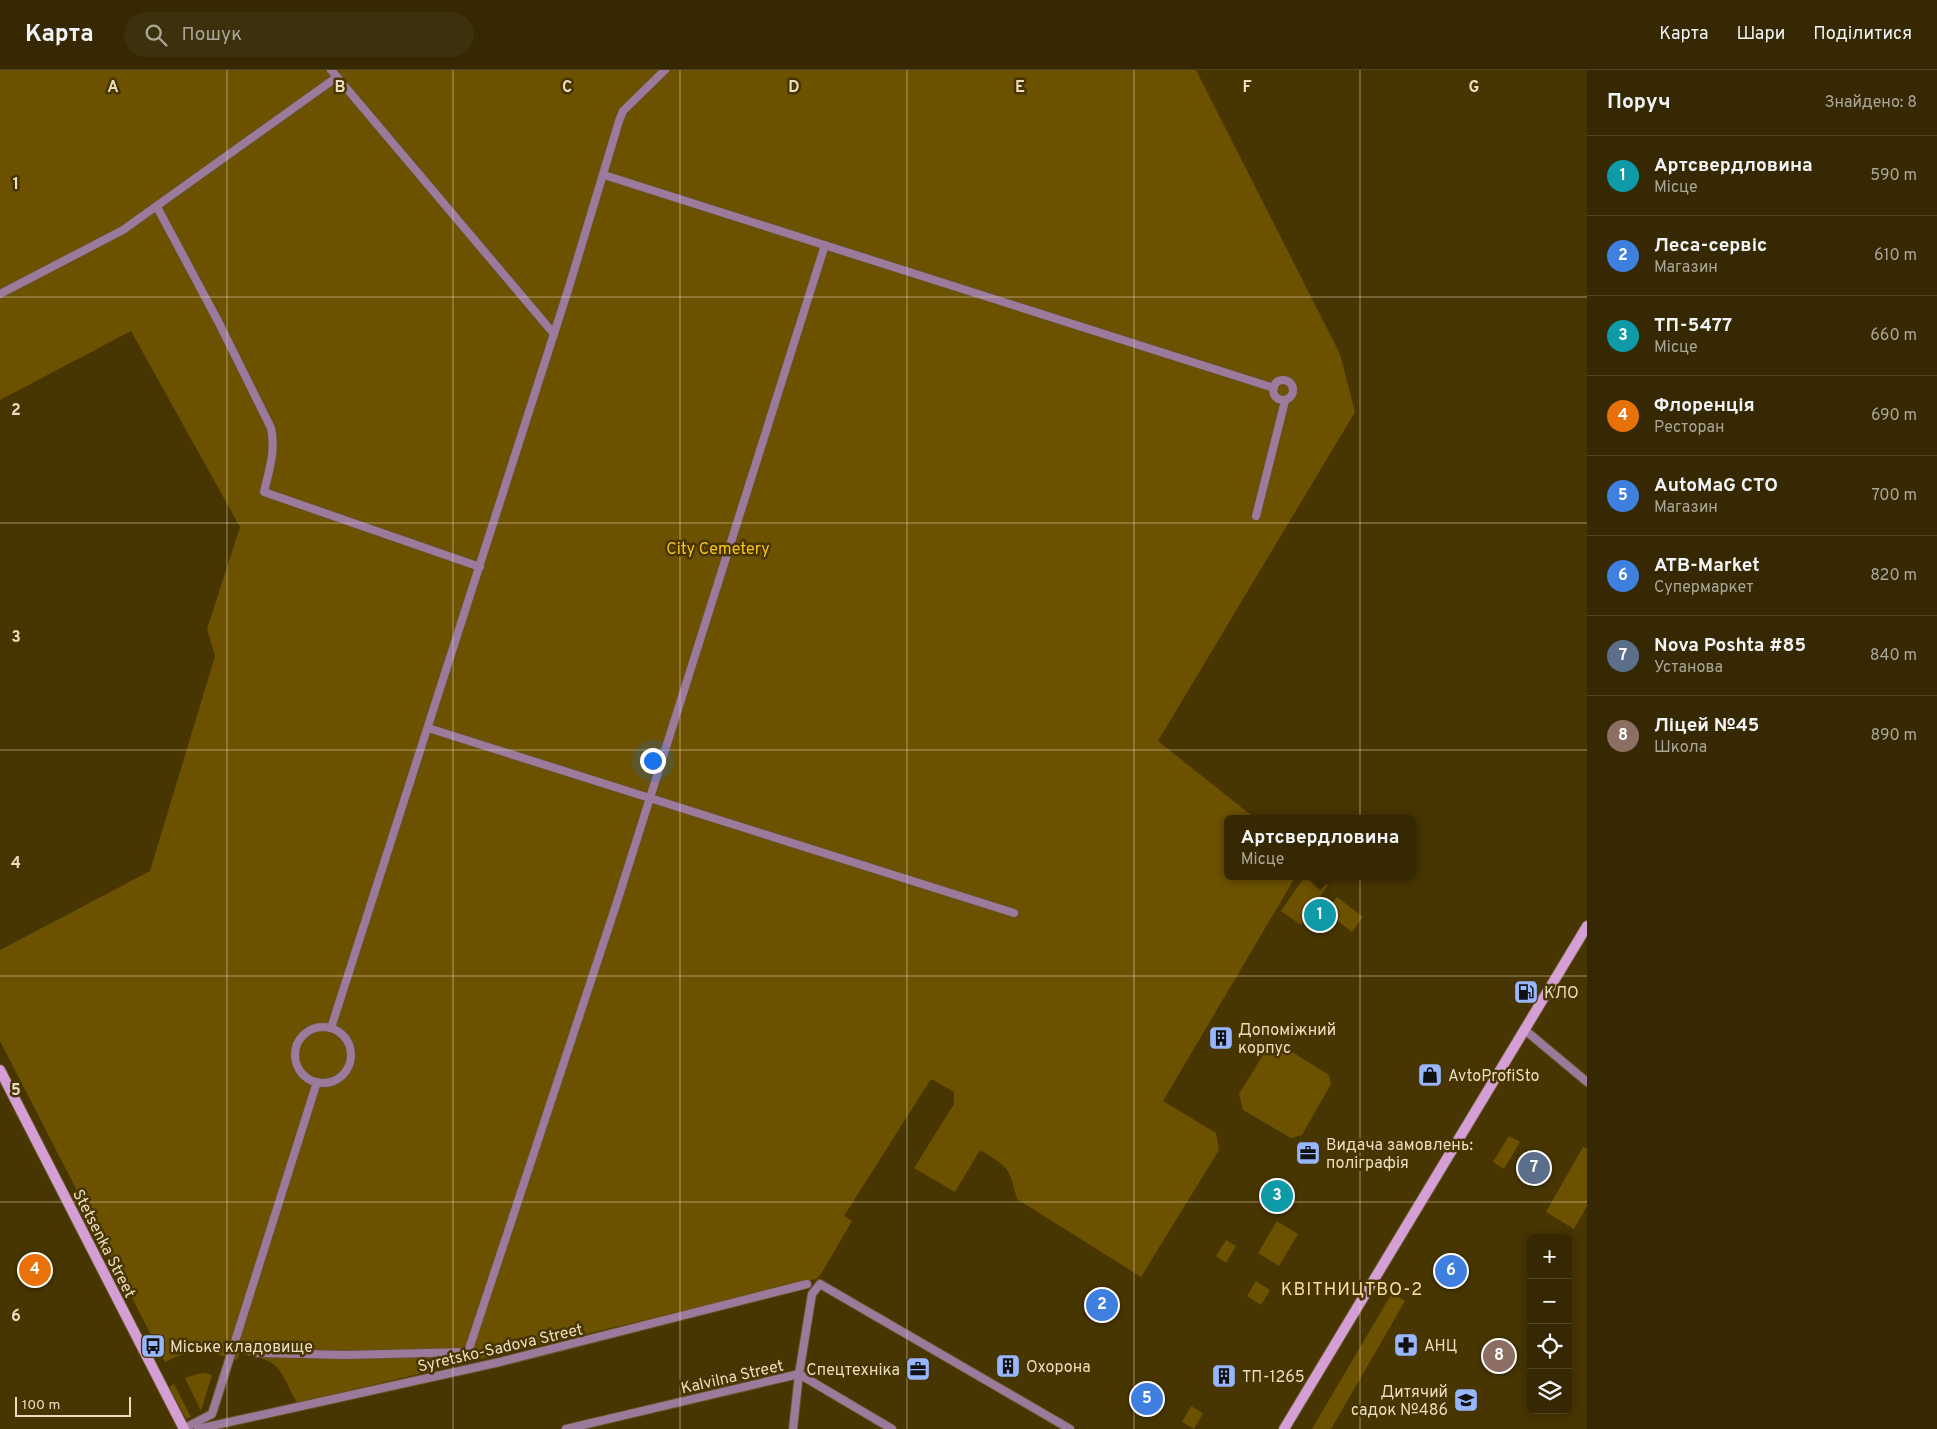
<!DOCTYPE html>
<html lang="uk">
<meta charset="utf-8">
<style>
:root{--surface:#352802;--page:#3d300c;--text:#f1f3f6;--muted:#aaa699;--line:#4f4424;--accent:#d93025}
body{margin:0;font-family:Overpass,sans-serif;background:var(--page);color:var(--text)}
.controls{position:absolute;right:15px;bottom:15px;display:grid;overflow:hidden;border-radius:8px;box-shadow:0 2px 12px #0003}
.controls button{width:45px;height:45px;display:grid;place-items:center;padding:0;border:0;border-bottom:1px solid var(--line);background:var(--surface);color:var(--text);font:25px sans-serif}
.scale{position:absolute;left:15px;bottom:12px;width:116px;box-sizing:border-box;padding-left:5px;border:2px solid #ebddbf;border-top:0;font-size:14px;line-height:18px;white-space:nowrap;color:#ebddbf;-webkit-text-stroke:4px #473502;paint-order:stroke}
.you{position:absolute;left:652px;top:690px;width:18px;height:18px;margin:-12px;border:4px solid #fff;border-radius:50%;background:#1a73e8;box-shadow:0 0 0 8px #1a73e833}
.badge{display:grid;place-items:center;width:32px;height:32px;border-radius:50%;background:var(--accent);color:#fff;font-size:16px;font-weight:700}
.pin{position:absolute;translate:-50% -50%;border:2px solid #fff;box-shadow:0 1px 5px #0006}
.popup{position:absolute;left:1224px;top:745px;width:192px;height:65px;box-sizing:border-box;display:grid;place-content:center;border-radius:8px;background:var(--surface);filter:drop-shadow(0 1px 4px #0005);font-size:16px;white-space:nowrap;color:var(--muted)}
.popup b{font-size:19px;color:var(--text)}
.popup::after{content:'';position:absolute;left:50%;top:100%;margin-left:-10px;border:10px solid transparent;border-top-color:var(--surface)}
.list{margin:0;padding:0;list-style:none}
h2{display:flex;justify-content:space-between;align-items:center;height:65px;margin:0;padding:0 20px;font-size:21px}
h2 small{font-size:16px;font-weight:400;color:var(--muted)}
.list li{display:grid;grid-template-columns:32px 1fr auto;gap:15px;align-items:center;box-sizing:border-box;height:80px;padding:0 20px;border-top:1px solid var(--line)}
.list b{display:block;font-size:19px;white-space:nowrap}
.list p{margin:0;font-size:16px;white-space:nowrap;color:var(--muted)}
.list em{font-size:16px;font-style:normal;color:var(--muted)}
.icon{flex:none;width:28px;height:28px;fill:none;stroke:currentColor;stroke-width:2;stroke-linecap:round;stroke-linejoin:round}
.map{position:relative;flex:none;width:1587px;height:1359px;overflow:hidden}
header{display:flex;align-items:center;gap:30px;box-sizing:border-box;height:70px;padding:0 25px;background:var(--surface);border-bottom:1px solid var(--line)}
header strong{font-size:24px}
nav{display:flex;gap:28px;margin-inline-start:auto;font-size:18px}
.search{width:350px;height:45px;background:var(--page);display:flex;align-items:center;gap:12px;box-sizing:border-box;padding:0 18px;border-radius:28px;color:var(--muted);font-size:19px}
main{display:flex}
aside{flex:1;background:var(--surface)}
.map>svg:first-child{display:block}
.green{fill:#6c5100}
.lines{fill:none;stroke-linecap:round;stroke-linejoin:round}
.minor-casing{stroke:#655324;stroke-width:10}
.secondary-casing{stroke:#655324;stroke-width:12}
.minor{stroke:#9c7a9b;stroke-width:8}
.secondary{stroke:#d49fd4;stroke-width:10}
.grid{fill:none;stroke:#ebddbf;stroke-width:1;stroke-opacity:0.55}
.labels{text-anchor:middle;stroke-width:5;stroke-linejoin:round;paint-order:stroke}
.park-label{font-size:16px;fill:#fbc31c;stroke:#473502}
.poi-label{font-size:16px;fill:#ebddbf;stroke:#473502;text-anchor:start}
.street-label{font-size:16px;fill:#ebddbf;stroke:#473502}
.neighbourhood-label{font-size:18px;letter-spacing:1px;fill:#fadea0;stroke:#473502}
.grid-label{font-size:16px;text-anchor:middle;font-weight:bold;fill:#ebddbf;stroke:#473502;stroke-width:5;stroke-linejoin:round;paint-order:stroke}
</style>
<header>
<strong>Карта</strong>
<div class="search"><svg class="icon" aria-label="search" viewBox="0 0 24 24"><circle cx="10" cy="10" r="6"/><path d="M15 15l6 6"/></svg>Пошук</div>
<nav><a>Карта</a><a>Шари</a><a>Поділитися</a></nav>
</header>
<main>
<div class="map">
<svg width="1587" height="1359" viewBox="0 0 1587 1359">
<rect width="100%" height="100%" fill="#473502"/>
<g class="green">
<path d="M0 0H1196L1340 284 1355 342 1158 671 1256 749H1228V806H1296L1163 1031 1216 1063 1219 1080 1141 1207 1017 1129C1009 1096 1008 1097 980 1080L955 1122 914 1098 954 1034V1022L931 1009 844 1146 852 1151 821 1204 816 1209 297 1333C278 1298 283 1291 240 1283L237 1290C206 1281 195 1277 165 1292L0 971V880L150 801 215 586 207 559 240 457 131 261 0 330Z"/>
<path d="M1305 806H1315L1328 815 1301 855 1281 841Z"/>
<path d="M1337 827 1363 847 1352 862 1326 842Z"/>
<path d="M1268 977H1284L1329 1005 1331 1014 1302 1065 1291 1068 1243 1040 1239 1024Z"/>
<path d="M1509 1066 1520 1072 1504 1099 1493 1092Z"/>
<path d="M1583 1077 1587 1079V1136L1574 1159 1546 1142Z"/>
<path d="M1277 1151 1298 1164 1279 1196 1258 1183Z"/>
<path d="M1226 1170 1236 1176 1226 1193 1216 1186Z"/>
<path d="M1256 1211 1270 1220 1261 1235 1247 1226Z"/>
<path d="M1392 1223 1405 1231 1331 1359H1312Z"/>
<path d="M205 1303 212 1305 201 1341 185 1308 197 1304Z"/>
<path d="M174 1314 191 1347 186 1349 169 1317Z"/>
<path d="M1191 1336 1203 1343 1194 1359 1182 1352Z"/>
</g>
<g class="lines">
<defs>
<g id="minor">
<path d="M331 0 554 264"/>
<path d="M604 105 1274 318"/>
<path d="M157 137 219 253 271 358C276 381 269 400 264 422L480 497"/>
<path d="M0 224 123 160 337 7"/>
<circle cx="1283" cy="320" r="10"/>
<path d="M1256 446 1285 331"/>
<path d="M428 658 1014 843"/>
<circle cx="323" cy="985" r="28"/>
<path d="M331 958 569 217 619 51 623 41 665 0"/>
<path d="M1525 960 1587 1012"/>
<path d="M233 1276 258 1283 346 1285 468 1282 617 832 825 175"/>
<path d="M183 1359 212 1344 317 1012"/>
<path d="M198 1359 500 1292 807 1214"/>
<path d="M566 1359 799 1304 892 1359"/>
<path d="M793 1359 799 1304 812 1224 820 1214 1070 1359"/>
</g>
<g id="secondary">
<path d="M0 1000 184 1359"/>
<path d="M1284 1359 1587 856"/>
</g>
</defs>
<use href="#minor" class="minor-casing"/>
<use href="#secondary" class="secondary-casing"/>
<use href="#minor" class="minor"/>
<use href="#secondary" class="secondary"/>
</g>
<path class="grid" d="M227 0V1359M453 0V1359M680 0V1359M907 0V1359M1134 0V1359M1360 0V1359M0 227H1587M0 453H1587M0 680H1587M0 906H1587M0 1132H1587"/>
<defs>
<symbol id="fuel-square" viewBox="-11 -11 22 22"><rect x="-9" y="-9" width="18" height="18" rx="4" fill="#98b6fd" stroke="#473502"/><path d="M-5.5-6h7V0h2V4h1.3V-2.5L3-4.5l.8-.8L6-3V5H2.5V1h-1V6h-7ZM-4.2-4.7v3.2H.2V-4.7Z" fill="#111"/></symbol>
<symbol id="building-square" viewBox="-11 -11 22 22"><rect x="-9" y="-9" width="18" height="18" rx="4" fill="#98b6fd" stroke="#473502"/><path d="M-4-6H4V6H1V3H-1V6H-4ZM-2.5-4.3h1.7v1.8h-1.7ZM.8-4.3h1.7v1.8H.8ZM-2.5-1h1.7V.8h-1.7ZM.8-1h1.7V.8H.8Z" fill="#111"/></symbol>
<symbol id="shop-square" viewBox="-11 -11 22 22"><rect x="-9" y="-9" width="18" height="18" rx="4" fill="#98b6fd" stroke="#473502"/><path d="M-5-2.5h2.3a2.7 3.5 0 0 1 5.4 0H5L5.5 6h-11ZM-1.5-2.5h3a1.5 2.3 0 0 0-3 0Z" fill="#111"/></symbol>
<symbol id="office-square" viewBox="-11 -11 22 22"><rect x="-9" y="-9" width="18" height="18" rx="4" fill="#98b6fd" stroke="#473502"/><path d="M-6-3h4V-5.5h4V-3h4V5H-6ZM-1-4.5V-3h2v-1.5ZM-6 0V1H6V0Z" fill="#111"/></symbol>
<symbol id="pharmacy-square" viewBox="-11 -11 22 22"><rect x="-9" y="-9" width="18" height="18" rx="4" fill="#98b6fd" stroke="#473502"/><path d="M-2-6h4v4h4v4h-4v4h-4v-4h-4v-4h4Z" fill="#111"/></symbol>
<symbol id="bus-square" viewBox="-11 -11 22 22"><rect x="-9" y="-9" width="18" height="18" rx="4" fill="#98b6fd" stroke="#473502"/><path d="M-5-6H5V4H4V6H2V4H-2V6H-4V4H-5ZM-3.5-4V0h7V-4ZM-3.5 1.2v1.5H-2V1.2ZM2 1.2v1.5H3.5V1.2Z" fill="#111"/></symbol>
<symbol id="school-square" viewBox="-11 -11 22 22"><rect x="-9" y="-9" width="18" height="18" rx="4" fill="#98b6fd" stroke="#473502"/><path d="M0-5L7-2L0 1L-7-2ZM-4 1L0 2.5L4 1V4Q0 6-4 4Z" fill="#111"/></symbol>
</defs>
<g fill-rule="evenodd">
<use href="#fuel-square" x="1512" y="908" width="28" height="28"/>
<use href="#building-square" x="1207" y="954" width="28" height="28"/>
<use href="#shop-square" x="1416" y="991" width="28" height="28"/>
<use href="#office-square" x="1294" y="1069" width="28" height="28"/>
<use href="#pharmacy-square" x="1392" y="1261" width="28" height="28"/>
<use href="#bus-square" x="139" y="1262" width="28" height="28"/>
<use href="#building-square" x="994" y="1282" width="28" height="28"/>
<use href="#office-square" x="904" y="1285" width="28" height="28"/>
<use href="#building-square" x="1210" y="1292" width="28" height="28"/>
<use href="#school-square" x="1452" y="1316" width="28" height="28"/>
</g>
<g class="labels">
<g class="park-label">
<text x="718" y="484">City Cemetery</text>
</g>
<g class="poi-label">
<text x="1544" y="928">КЛО</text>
<text x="1238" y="965">Допоміжний<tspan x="1238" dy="18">корпус</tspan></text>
<text x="1448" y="1011">AvtoProfiSto</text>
<text x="1326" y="1080">Видача замовлень:<tspan x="1326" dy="18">поліграфія</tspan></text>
<text x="1424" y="1281">АНЦ</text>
<text x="170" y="1282">Міське кладовище</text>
<text x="1026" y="1302">Охорона</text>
<text x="900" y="1305" text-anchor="end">Спецтехніка</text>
<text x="1242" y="1312">ТП-1265</text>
<text x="1448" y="1327" text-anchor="end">Дитячий<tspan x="1448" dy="18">садок №486</tspan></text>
</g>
<g class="street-label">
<text transform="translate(105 1173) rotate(63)" y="6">Stetsenka Street</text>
<text transform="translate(500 1277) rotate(-13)" y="6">Syretsko-Sadova Street</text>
<text transform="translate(732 1306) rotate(-13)" y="6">Kalvilna Street</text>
</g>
<g class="neighbourhood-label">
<text x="1352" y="1225">КВІТНИЦТВО-2</text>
</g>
</g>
<g class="grid-label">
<text x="113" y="22">A</text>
<text x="340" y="22">B</text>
<text x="567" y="22">C</text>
<text x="794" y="22">D</text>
<text x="1020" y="22">E</text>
<text x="1247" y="22">F</text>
<text x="1474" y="22">G</text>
<text x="16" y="119">1</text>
<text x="16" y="345">2</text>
<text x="16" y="572">3</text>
<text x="16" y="798">4</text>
<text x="16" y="1025">5</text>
<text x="16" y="1251">6</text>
</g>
</svg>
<div class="controls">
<button>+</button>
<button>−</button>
<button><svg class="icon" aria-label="locate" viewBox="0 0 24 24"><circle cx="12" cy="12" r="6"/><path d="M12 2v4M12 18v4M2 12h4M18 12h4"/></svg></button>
<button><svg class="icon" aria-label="layers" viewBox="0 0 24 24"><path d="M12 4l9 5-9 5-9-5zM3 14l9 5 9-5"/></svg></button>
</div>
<div class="scale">100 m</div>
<div class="you"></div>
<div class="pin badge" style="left:1320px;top:845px;background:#0f9aa8">1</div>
<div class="popup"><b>Артсвердловина</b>Місце</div>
<div class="pin badge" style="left:1102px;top:1235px;background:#3f7fe0">2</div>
<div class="pin badge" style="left:1277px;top:1126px;background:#0f9aa8">3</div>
<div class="pin badge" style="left:35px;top:1200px;background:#e8710a">4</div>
<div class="pin badge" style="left:1147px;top:1329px;background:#3f7fe0">5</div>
<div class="pin badge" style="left:1451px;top:1201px;background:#3f7fe0">6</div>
<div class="pin badge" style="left:1534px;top:1098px;background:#5c6f8a">7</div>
<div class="pin badge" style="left:1499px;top:1286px;background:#8d6e63">8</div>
</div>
<aside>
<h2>Поруч<small>Знайдено: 8</small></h2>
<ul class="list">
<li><span class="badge" style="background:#0f9aa8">1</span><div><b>Артсвердловина</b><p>Місце</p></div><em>590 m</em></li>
<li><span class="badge" style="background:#3f7fe0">2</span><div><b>Леса-сервіс</b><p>Магазин</p></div><em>610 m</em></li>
<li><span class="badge" style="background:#0f9aa8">3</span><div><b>ТП-5477</b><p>Місце</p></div><em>660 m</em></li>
<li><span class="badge" style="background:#e8710a">4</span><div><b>Флоренція</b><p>Ресторан</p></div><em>690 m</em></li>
<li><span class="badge" style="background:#3f7fe0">5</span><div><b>AutoMaG СТО</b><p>Магазин</p></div><em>700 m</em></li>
<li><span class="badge" style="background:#3f7fe0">6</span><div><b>ATB-Market</b><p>Супермаркет</p></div><em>820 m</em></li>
<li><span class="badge" style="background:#5c6f8a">7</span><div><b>Nova Poshta #85</b><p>Установа</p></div><em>840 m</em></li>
<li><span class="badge" style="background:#8d6e63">8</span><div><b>Ліцей №45</b><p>Школа</p></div><em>890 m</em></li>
</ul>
</aside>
</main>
